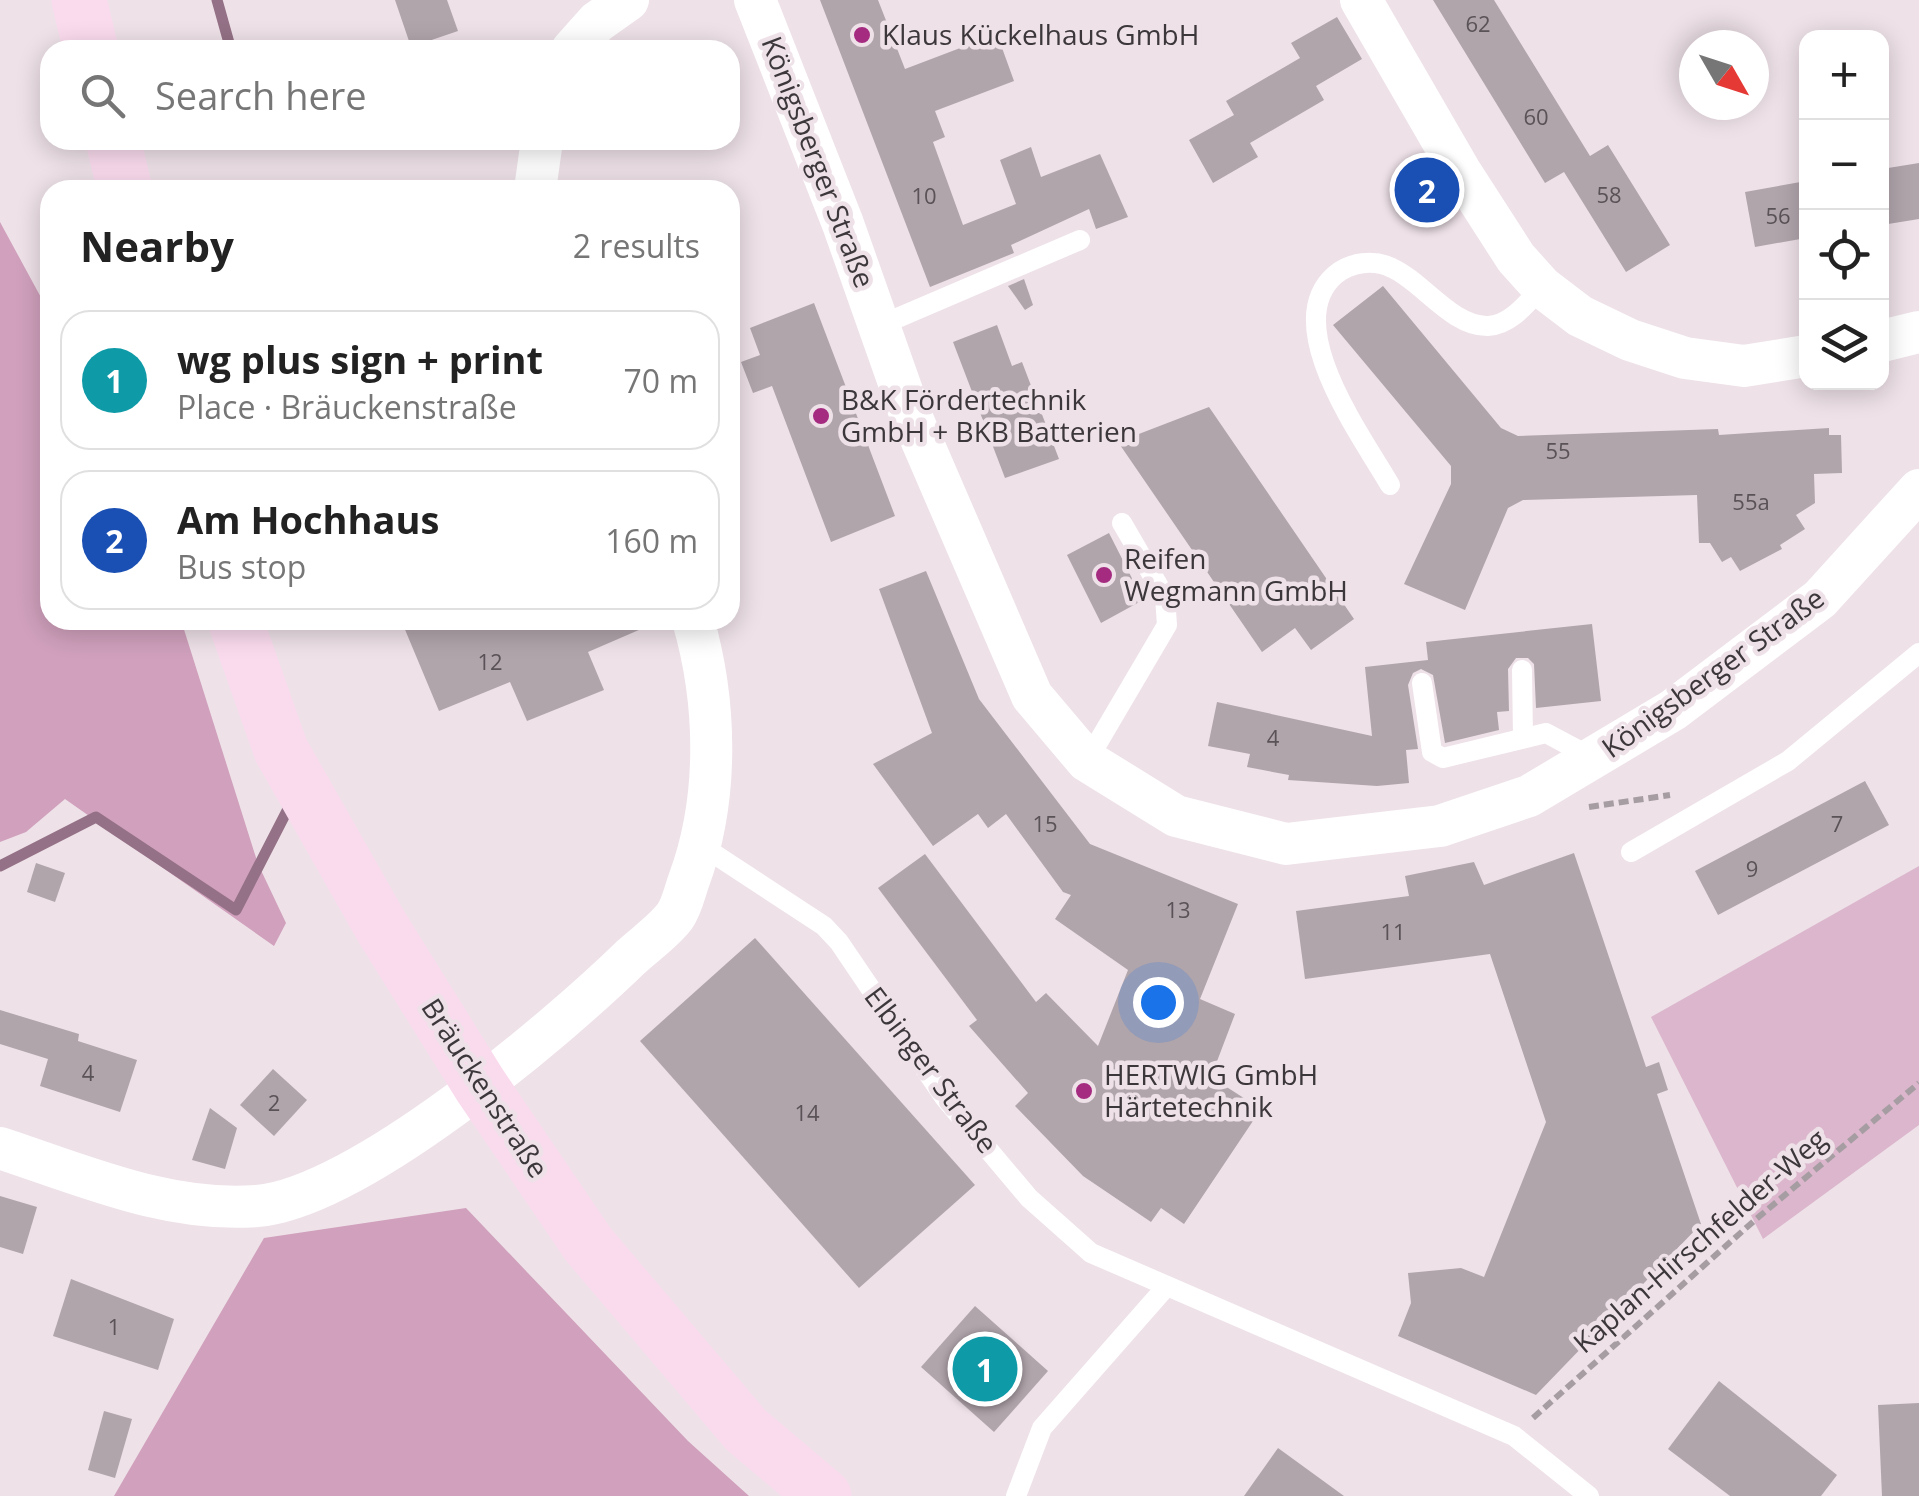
<!DOCTYPE html>
<meta charset="utf-8">
<style>
:root{--surface:#fff;--page:#f6f6f6;--text:#222;--muted:#767676;--line:#e0e0e0;--accent:#a42b80}
body{margin:0;font-family:"Open Sans",sans-serif;background:var(--page);color:var(--text)}
.controls{position:absolute;right:30px;top:30px;display:grid;overflow:hidden;border-radius:20px;box-shadow:0 5px 25px #0003}
.controls button{width:90px;height:90px;display:grid;place-items:center;padding:0;border:0;border-bottom:2px solid var(--line);background:var(--surface);color:var(--text);font:50px sans-serif}
.compass{position:absolute;left:1679px;top:30px;width:90px;height:90px;border-radius:50%;background:var(--surface);box-shadow:0 5px 25px #0003;rotate:129deg}
.you{position:absolute;left:1158px;top:1002px;width:35px;height:35px;margin:-25px;border:8px solid #fff;border-radius:50%;background:#1a73e8;box-shadow:0 0 0 15px #1a73e833}
.badge{display:grid;place-items:center;width:65px;height:65px;border-radius:50%;background:var(--accent);color:#fff;font-size:32px;font-weight:700}
.pin{position:absolute;translate:-50% -50%;border:5px solid #fff;box-shadow:0 2px 10px #0006}
.list{margin:0;padding:0;list-style:none}
h2{display:flex;justify-content:space-between;align-items:center;height:130px;margin:0;padding:0 40px;font-size:42px}
h2 small{font-size:32px;font-weight:400;color:var(--muted)}
.list li{display:grid;grid-template-columns:65px 1fr auto;gap:30px;align-items:center;box-sizing:border-box;height:140px;margin:0 20px 20px;padding:0 20px;border:2px solid var(--line);border-radius:30px}
.list b{display:block;font-size:38px;white-space:nowrap}
.list p{margin:0;font-size:32px;white-space:nowrap;color:var(--muted)}
.list em{font-size:32px;font-style:normal;color:var(--muted)}
.icon{flex:none;width:55px;height:55px;fill:none;stroke:currentColor;stroke-width:2;stroke-linecap:round;stroke-linejoin:round}
.map{position:relative;flex:none;width:1919px;height:1496px;overflow:hidden}
.search{position:absolute;background:var(--surface);box-shadow:0 5px 25px #0003;left:40px;top:40px;width:700px;height:110px;display:flex;align-items:center;gap:25px;box-sizing:border-box;padding:0 35px;border-radius:30px;color:var(--muted);font-size:38px}
.panel{position:absolute;background:var(--surface);box-shadow:0 5px 25px #0003;left:40px;top:180px;width:700px;height:450px;border-radius:30px}
.map>svg:first-child{display:block}
.green{fill:#dbb6cc}
.forest{fill:#d0a0bc}
.lines{fill:none;stroke-linecap:round;stroke-linejoin:round}
.stream{stroke:#947186;stroke-width:11}
.building{fill:#b1a5ac}
.path{stroke:#a69da2;stroke-width:6;stroke-dasharray:10 5;stroke-linecap:butt}
.lane{stroke:#fff;stroke-width:20}
.street{stroke:#fff;stroke-width:42}
.primary{stroke:#fadbee;stroke-width:55}
.poi-dot{fill:#a42b80;stroke:#eee1e8;stroke-width:4}
.labels{text-anchor:middle;stroke-width:9;stroke-linejoin:round;paint-order:stroke}
.number-label{font-size:22px;fill:#595256}
.poi-label{font-size:28px;fill:#3c373a;stroke:#eee1e8;text-anchor:start}
.street-label{font-size:28px;fill:#3c373a;stroke:#eee1e8}
</style>
<div class="map">
<svg width="1919" height="1496" viewBox="0 0 1919 1496">
<rect width="100%" height="100%" fill="#eee1e8"/>
<path class="green" d="M1919 866V1125L1763 1239 1651 1017Z"/>
<g class="forest">
<path d="M0 222 50 314V620H181L258 864 286 923 274 946 65 799 26 832 0 842Z"/>
<path d="M466 1208 688 1441 749 1496H114L264 1238Z"/>
</g>
<g class="lines">
<g class="stream">
<path d="M217 0 231 50"/>
<path d="M0 866 96 817 236 910 290 805"/>
</g>
</g>
<g class="building">
<path d="M395 0H447L458 31 411 47Z"/>
<path d="M820 0H878L905 69 997 34 1014 81 935 111 945 137 933 142 963 225 1016 204 1000 160 1031 147 1041 177 1100 154 1128 217 1096 229 1089 209 1011 245 1014 253 930 287Z"/>
<path d="M1433 0H1494L1590 156 1608 145 1670 245 1626 272 1564 172 1545 183Z"/>
<path d="M1337 17 1362 59 1316 86 1324 100 1250 143 1258 157 1213 183 1189 140 1234 115 1226 101 1300 58 1291 43Z"/>
<path d="M1919 163V219L1882 225V169Z"/>
<path d="M1806 181V238L1755 247 1745 192Z"/>
<path d="M1024 279 1033 305 1025 310 1008 286Z"/>
<path d="M1383 286 1501 428 1518 436 1718 429 1719 435 1829 428V435H1841L1842 473 1814 474 1815 503 1796 515 1805 529 1780 545 1782 549 1740 571 1731 557 1722 562 1710 543H1699L1697 495 1523 500 1508 508 1465 610 1404 584 1451 484V466L1333 325Z"/>
<path d="M814 303 895 516 831 542 772 386 753 393 741 362 760 355 750 328Z"/>
<path d="M997 325 1012 366 1022 362 1059 459 1005 478 953 342Z"/>
<path d="M1209 407 1354 619 1311 650 1295 628 1262 652 1118 442Z"/>
<path d="M1109 533 1143 600 1101 623 1067 555Z"/>
<path d="M926 571 979 699 1090 844 1238 904 1200 999 1235 1014 1211 1077 1261 1109 1184 1224 1161 1208 1151 1222 1083 1176 1015 1106 1028 1093 969 1026 977 1020 878 888 925 854 1036 1002 1046 993 1098 1046 1128 970 1055 919 1071 895 1063 892 1006 814 988 828 978 814 933 846 873 764 932 733 879 589Z"/>
<path d="M401 620H662L588 652 604 690 527 721 510 682 439 711Z"/>
<path d="M1592 624 1601 701 1536 708 1534 664 1528 658H1516L1508 669 1509 711 1497 712 1499 730 1445 743 1433 675 1421 669 1413 673 1408 685 1418 749 1406 750 1409 783 1377 786 1288 780 1289 775 1247 767 1250 754 1208 746 1217 702 1372 736 1365 667 1428 660 1426 642Z"/>
<path d="M1865 781 1889 825 1718 915 1695 871Z"/>
<path d="M1574 853 1646 1067 1659 1062 1668 1090 1657 1094 1701 1224 1536 1395 1398 1336 1411 1303 1408 1273 1461 1268 1484 1277 1546 1122 1490 954 1305 979 1296 911 1409 896 1405 876 1474 862 1484 885Z"/>
<path d="M36 863 65 873 55 902 27 892Z"/>
<path d="M755 938 975 1185 859 1288 640 1041Z"/>
<path d="M0 1010 79 1034 78 1041 137 1060 120 1112 40 1086 48 1059 0 1044Z"/>
<path d="M273 1069 307 1100 274 1136 240 1105Z"/>
<path d="M210 1108 237 1128 225 1169 192 1160Z"/>
<path d="M0 1196 37 1207 23 1254 0 1247Z"/>
<path d="M71 1279 174 1319 158 1370 53 1336Z"/>
<path d="M975 1306 1048 1371 994 1432 921 1367Z"/>
<path d="M1719 1381 1837 1475 1821 1496H1730L1668 1449Z"/>
<path d="M1919 1403V1496H1882L1878 1405Z"/>
<path d="M104 1411 132 1419 115 1478 88 1470Z"/>
<path d="M1278 1448 1344 1496H1244Z"/>
</g>
<g class="lines">
<g class="path">
<path d="M1589 807 1670 795"/>
<path d="M1533 1418 1755 1220 1919 1083"/>
</g>
<g class="lane">
<path d="M881 325 1080 240"/>
<path d="M1390 485C1361 435 1279 324 1335 275 1350 262 1374 259 1392 268 1423 282 1452 327 1488 326 1511 325 1528 302 1542 287"/>
<path d="M1522 670 1523 737"/>
<path d="M1422 683 1432 752 1443 758 1546 733 1593 758"/>
<path d="M1087 761 1167 625 1165 597 1122 523"/>
<path d="M702 846 824 926 839 942 944 1097 1029 1198 1091 1253 1514 1436 1589 1496"/>
<path d="M1631 852 1788 761 1919 653"/>
<path d="M1016 1496 1042 1428 1166 1287"/>
</g>
<g class="street">
<path d="M755 0 843 224 909 411 1032 696 1087 761 1176 816 1286 844 1440 826 1529 796 1673 710 1820 599 1919 490"/>
<path d="M1361 0 1460 171 1516 258 1542 287 1580 316 1630 340 1685 358 1744 366 1806 356"/>
<path d="M572 50 597 22 628 0"/>
<path d="M535 190 542 140"/>
<path d="M1882 341 1919 332"/>
<path d="M0 1148C82 1175 168 1213 257 1206 358 1198 557 1029 631 957 645 944 664 931 675 916 682 906 685 891 689 880 719 799 717 703 693 620"/>
</g>
<g class="primary">
<path d="M79 0 91 50"/>
<path d="M113 140 125 190"/>
<path d="M235 620 281 750 381 926 480 1085 588 1244 746 1430 824 1496"/>
</g>
</g>
<g class="poi-dot">
<circle cx="862" cy="35" r="10"/>
<circle cx="821" cy="416" r="10"/>
<circle cx="1104" cy="575" r="10"/>
<circle cx="1084" cy="1091" r="10"/>
</g>
<g class="labels">
<g class="number-label">
<text x="1478" y="32">62</text>
<text x="1536" y="125">60</text>
<text x="1609" y="203">58</text>
<text x="924" y="204">10</text>
<text x="1778" y="224">56</text>
<text x="1558" y="459">55</text>
<text x="1751" y="510">55a</text>
<text x="490" y="670">12</text>
<text x="1273" y="746">4</text>
<text x="1045" y="832">15</text>
<text x="1837" y="832">7</text>
<text x="1752" y="877">9</text>
<text x="1178" y="918">13</text>
<text x="1393" y="940">11</text>
<text x="88" y="1081">4</text>
<text x="274" y="1111">2</text>
<text x="807" y="1121">14</text>
<text x="114" y="1335">1</text>
</g>
<g class="poi-label">
<text x="882" y="45">Klaus Kückelhaus GmbH</text>
<text x="841" y="410">B&amp;K Fördertechnik<tspan x="841" dy="32">GmbH + BKB Batterien</tspan></text>
<text x="1124" y="569">Reifen<tspan x="1124" dy="32">Wegmann GmbH</tspan></text>
<text x="1104" y="1085">HERTWIG GmbH<tspan x="1104" dy="32">Härtetechnik</tspan></text>
</g>
<g class="street-label">
<text transform="translate(818 162) rotate(69)" y="10">Königsberger Straße</text>
<text transform="translate(1713 673) rotate(-36)" y="10">Königsberger Straße</text>
<text transform="translate(931 1070) rotate(53)" y="10">Elbinger Straße</text>
<text transform="translate(485 1088) rotate(57)" y="10">Bräuckenstraße</text>
<text transform="translate(1700 1241) rotate(-41)" y="10">Kaplan-Hirschfelder-Weg</text>
</g>
</g>
</svg>
<div class="controls">
<button>+</button>
<button>−</button>
<button><svg class="icon" aria-label="locate" viewBox="0 0 24 24"><circle cx="12" cy="12" r="6"/><path d="M12 2v4M12 18v4M2 12h4M18 12h4"/></svg></button>
<button><svg class="icon" aria-label="layers" viewBox="0 0 24 24"><path d="M12 4l9 5-9 5-9-5zM3 14l9 5 9-5"/></svg></button>
</div>
<svg class="compass" viewBox="-18 -18 36 36"><path d="M0-13l5 13h-10z" fill="#e53935"/><path d="M0 13l5-13h-10z" fill="#767676"/></svg>
<div class="you"></div>
<div class="pin badge" style="left:985px;top:1369px;background:#0f9aa8">1</div>
<div class="pin badge" style="left:1427px;top:190px;background:#1a4fb4">2</div>
<div class="search"><svg class="icon" aria-label="search" viewBox="0 0 24 24"><circle cx="10" cy="10" r="6"/><path d="M15 15l6 6"/></svg>Search here</div>
<section class="panel">
<h2>Nearby<small>2 results</small></h2>
<ul class="list">
<li><span class="badge" style="background:#0f9aa8">1</span><div><b>wg plus sign + print</b><p>Place · Bräuckenstraße</p></div><em>70 m</em></li>
<li><span class="badge" style="background:#1a4fb4">2</span><div><b>Am Hochhaus</b><p>Bus stop</p></div><em>160 m</em></li>
</ul>
</section>
</div>
